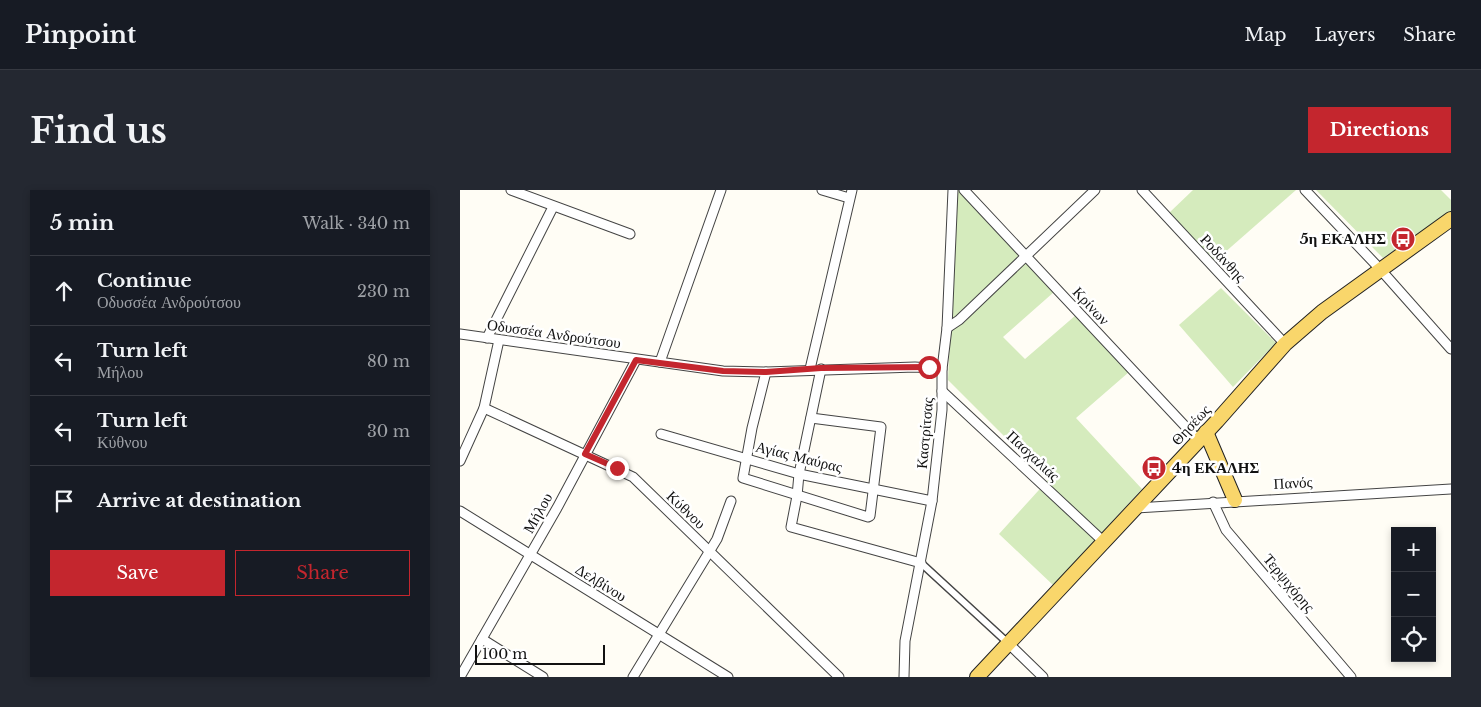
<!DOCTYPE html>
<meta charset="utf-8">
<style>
:root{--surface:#171b24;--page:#242831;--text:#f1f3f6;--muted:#9ea1a6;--line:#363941;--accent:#c4262e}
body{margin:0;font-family:"Libre Baskerville",serif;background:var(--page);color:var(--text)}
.controls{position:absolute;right:15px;bottom:15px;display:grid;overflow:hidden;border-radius:0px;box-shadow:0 2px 8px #0003}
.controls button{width:45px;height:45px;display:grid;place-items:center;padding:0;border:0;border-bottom:1px solid var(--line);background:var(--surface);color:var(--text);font:25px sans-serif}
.scale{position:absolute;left:15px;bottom:12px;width:130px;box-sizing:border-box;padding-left:5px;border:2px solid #111;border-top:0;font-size:14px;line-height:18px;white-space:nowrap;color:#111;-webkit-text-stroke:4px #fff;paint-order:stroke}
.stop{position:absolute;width:15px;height:15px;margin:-11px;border:4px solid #c4262e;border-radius:50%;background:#fff}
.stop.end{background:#c4262e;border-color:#fff;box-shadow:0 1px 5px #0008}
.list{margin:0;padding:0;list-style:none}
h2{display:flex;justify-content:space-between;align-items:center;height:65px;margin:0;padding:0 20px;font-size:21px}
h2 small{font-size:16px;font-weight:400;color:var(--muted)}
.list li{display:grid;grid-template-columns:32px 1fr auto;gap:15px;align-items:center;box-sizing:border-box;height:70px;padding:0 20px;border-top:1px solid var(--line)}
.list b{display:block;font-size:19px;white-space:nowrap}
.list p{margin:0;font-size:16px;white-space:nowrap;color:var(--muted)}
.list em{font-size:16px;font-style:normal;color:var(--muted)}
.actions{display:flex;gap:10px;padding:15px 20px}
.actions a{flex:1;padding:11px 0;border:1px solid var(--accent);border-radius:0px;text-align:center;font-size:18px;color:var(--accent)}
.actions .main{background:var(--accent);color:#fff}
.icon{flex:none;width:28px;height:28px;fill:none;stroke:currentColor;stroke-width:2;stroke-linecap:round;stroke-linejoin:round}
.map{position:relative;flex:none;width:991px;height:487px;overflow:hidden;border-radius:0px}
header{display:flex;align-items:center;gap:30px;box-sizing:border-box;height:70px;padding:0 25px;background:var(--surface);border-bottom:1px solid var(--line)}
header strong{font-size:24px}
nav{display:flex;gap:28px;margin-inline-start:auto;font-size:18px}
.intro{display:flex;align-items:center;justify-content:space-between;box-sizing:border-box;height:120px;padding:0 30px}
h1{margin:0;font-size:35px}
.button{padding:12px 22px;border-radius:0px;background:var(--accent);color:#fff;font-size:18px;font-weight:700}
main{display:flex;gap:30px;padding:0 30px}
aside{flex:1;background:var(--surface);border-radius:0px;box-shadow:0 2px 8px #0003}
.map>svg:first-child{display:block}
.green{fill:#d5ebbd}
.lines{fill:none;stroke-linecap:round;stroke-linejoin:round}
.pedestrian-casing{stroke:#444;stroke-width:9}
.minor-casing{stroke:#444;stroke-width:11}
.primary-casing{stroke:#222;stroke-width:16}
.pedestrian{stroke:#fff;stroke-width:6}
.minor{stroke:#fff;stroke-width:9}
.primary{stroke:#f9d66b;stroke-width:14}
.route{stroke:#c4262e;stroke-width:6}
.labels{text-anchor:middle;stroke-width:5;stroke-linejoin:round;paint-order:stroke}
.poi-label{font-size:15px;font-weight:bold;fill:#111;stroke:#fff;text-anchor:end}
.street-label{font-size:15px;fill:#111;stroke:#fff}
</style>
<header>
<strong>Pinpoint</strong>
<nav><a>Map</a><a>Layers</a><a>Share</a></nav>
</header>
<div class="intro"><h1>Find us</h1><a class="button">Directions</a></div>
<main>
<aside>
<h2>5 min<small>Walk · 340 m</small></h2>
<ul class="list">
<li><svg class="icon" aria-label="ahead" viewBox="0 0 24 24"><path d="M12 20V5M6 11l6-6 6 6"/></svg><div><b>Continue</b><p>Οδυσσέα Ανδρούτσου</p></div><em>230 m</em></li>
<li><svg class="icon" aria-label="left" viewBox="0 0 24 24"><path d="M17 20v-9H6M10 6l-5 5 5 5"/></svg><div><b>Turn left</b><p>Μήλου</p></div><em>80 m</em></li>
<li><svg class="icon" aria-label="left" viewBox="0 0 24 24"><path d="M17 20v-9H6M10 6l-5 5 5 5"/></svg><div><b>Turn left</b><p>Κύθνου</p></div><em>30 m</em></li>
<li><svg class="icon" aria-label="arrive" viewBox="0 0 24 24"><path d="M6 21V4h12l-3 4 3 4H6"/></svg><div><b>Arrive at destination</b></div></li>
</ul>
<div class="actions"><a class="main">Save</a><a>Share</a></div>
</aside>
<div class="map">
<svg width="991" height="487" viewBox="0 0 991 487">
<rect width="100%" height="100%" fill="#fffdf5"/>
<g class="green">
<path d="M497 0H500L594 102 543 147 565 169 616 125 669 182 616 228 682 299 593 395 539 344 588 290 488 190Z"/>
<path d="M733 0H836L755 71 709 23Z"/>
<path d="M856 0H981L991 10V21L923 68Z"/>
<path d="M761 98 816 153 773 197 719 135Z"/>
</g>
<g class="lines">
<defs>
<path id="pedestrian" d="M461 373 548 453"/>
<g id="minor">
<path d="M51 0 170 44"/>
<path d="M362 0 389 8"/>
<path d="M504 0 739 251"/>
<path d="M682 0 825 154"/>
<path d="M845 0 920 79 991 159"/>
<path d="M487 138 499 130 635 0"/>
<path d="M0 144 263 181 306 182 455 177 482 179"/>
<path d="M27 148 93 17"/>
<path d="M200 172 261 0"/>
<path d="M350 179 392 0"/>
<path d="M361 179 339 284 337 306 331 337 461 373"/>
<path d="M306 182 292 238 283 288 408 327 410 326 421 237 351 228"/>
<path d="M482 201 644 352"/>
<path d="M24 218 173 287 379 487"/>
<path d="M201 244 339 284 472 311"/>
<path d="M0 271 24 218 39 150"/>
<path d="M753 312 766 340 891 487"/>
<path d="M676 318 991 299"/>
<path d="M0 321 268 487"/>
<path d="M22 449 83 487"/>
<path d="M548 453 583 487"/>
<path d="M0 487 97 318 176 170"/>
<path d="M173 487 257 349 271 311"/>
<path d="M444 487 445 451 472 311 482 220V179L487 138 493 0"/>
</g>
<g id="primary">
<path d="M746 242 775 310"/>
<path d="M517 487 757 231 825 154 862 122 991 29"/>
</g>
</defs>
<use href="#pedestrian" class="pedestrian-casing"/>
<use href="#minor" class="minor-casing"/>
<use href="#primary" class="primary-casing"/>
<use href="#pedestrian" class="pedestrian"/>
<use href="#minor" class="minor"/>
<use href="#primary" class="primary"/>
</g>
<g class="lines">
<path class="route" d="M157 278 125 264 176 170 263 181 306 182 361 178 469 177"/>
</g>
<defs>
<symbol id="bus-disc" viewBox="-11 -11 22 22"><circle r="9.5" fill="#c4262e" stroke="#fff"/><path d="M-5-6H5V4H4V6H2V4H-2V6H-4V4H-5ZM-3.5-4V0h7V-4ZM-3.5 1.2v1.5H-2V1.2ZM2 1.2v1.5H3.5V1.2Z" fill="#fff"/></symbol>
</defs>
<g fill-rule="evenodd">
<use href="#bus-disc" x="929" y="35" width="28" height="28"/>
<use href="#bus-disc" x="680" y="264" width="28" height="28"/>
</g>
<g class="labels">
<g class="poi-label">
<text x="926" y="54">5η ΕΚΑΛΗΣ</text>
<text x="712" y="283" text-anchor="start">4η ΕΚΑΛΗΣ</text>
</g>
<g class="street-label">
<text transform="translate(763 68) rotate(47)" y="5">Ροδάνθης</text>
<text transform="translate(631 116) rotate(47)" y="5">Κρίνων</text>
<text transform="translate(94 144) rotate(8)" y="5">Οδυσσέα Ανδρούτσου</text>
<text transform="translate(731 235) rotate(-47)" y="5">Θησέως</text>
<text transform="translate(465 243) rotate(-85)" y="5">Καστρίτσας</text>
<text transform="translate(573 266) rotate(43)" y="5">Πασχαλιάς</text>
<text transform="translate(339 267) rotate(14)" y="5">Αγίας Μαύρας</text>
<text transform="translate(833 293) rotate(-3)" y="5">Πανός</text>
<text transform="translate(226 320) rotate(44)" y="5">Κύθνου</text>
<text transform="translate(78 323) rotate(-61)" y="5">Μήλου</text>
<text transform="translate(141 393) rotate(32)" y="5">Δελβίνου</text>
<text transform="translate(829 393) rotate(50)" y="5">Τερψιχόρης</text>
</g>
</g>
</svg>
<div class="controls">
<button>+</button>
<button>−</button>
<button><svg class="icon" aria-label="locate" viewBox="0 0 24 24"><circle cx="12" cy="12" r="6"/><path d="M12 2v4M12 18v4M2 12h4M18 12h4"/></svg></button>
</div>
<div class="scale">100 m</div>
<div class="stop" style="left:469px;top:177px"></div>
<div class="stop end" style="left:157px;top:278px"></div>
</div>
</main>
